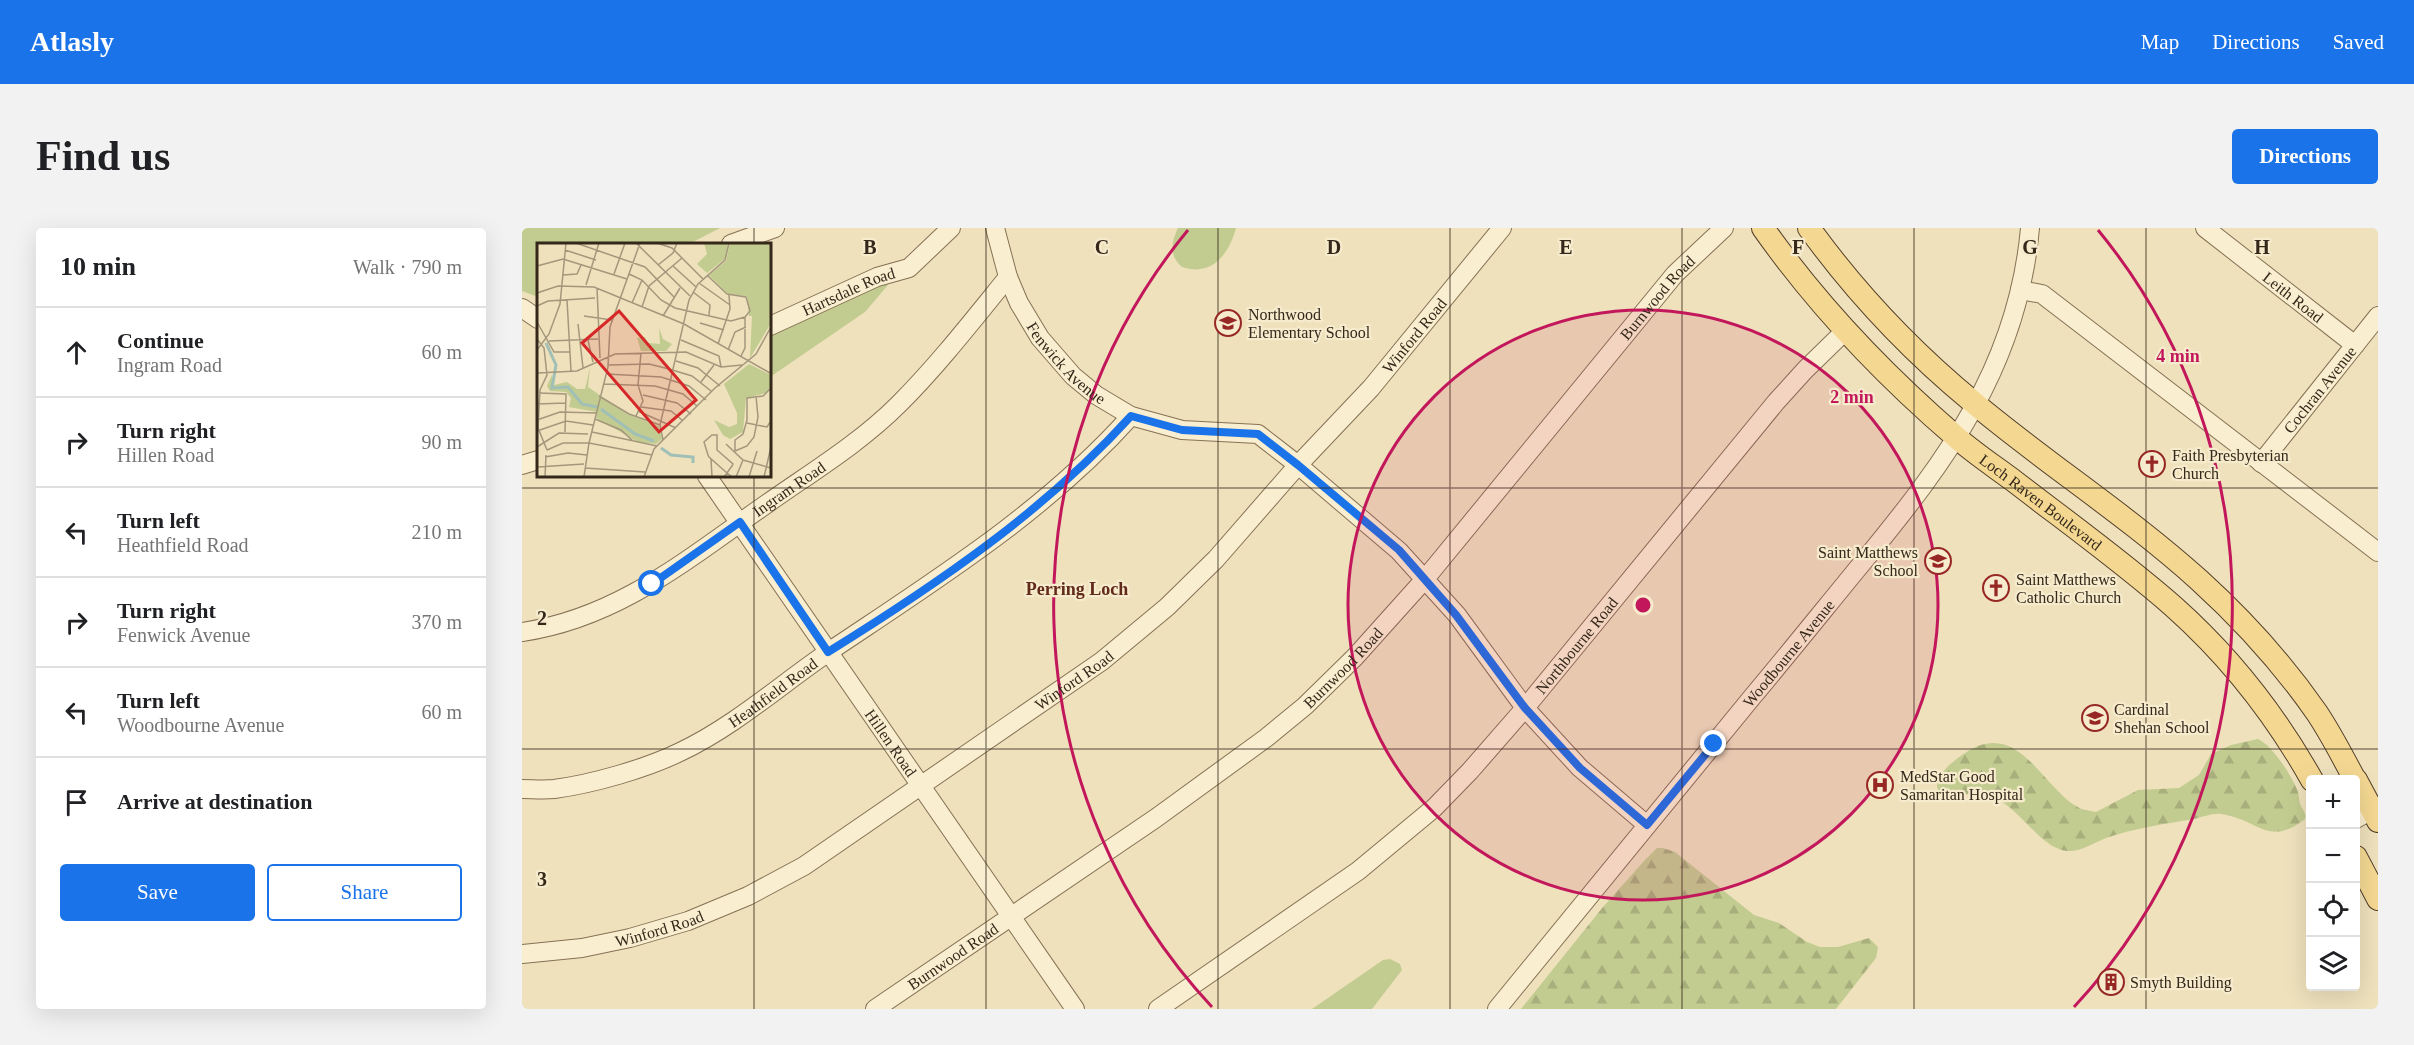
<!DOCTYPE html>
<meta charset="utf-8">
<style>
:root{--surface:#fff;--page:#f2f2f2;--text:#202124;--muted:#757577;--line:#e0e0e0;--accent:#1a73e8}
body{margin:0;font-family:"Times New Roman",serif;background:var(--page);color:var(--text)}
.controls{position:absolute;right:18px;bottom:18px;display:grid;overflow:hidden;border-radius:6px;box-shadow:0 6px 24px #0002}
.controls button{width:54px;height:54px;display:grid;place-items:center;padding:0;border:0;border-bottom:2px solid var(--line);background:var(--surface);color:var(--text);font:30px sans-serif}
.stop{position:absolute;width:18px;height:18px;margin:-14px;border:4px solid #1a73e8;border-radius:50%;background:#fff}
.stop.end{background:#1a73e8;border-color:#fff;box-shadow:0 2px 6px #0008}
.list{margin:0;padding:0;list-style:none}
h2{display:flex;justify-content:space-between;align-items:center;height:78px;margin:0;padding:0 24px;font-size:26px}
h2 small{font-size:20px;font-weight:400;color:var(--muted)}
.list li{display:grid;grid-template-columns:39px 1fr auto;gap:18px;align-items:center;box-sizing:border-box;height:90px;padding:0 24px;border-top:2px solid var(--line)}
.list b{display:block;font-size:22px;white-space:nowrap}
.list p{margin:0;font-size:20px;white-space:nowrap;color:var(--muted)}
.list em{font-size:20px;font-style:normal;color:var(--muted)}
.actions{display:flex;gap:12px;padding:18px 24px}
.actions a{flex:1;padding:14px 0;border:2px solid var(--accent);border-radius:6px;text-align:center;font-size:21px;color:var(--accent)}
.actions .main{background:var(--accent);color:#fff}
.icon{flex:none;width:33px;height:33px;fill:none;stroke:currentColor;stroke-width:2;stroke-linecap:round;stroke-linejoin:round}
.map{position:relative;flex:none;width:1856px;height:781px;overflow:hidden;border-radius:6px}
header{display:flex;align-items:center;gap:36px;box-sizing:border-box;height:84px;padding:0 30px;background:var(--accent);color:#fff}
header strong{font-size:28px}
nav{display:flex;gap:33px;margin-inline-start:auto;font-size:21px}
.intro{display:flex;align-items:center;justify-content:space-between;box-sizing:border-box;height:144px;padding:0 36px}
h1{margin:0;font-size:42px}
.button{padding:15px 27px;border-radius:6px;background:var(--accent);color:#fff;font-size:21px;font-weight:700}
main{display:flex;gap:36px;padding:0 36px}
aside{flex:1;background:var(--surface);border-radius:6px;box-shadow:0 6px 24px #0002}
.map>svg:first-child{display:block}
.green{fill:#c3cc90}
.forest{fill:url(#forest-firs)}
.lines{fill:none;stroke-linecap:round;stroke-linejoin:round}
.minor-casing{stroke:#867155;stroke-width:20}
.major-casing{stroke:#533e2a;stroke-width:24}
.minor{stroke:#f9eecf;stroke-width:18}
.major{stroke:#f4d892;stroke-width:22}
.route{stroke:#1a73e8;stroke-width:8}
.grid{fill:none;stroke:#35281b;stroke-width:1.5;stroke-opacity:0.55}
.ring{fill:none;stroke:#c2185b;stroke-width:3}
.labels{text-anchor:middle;stroke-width:4.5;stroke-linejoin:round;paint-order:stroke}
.street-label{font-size:16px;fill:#35281b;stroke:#f6ebcc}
.poi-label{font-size:16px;fill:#35281b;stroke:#f6ebcc;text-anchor:start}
.neighbourhood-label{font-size:18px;font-weight:bold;fill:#622b19;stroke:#f6ebcc}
.inset-river{fill:none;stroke:#a0bfb7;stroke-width:3}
.inset-road{fill:none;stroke:#a4977c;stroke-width:1.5}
.view{fill:#d62828;fill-opacity:0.15;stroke:#d62828;stroke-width:3}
.inset-edge{fill:none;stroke:#35281b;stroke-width:3}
.grid-label{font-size:20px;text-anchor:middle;font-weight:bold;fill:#35281b;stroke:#f6ebcc;stroke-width:4.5;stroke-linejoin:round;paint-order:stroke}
.centre{fill:#c2185b;stroke:#f6ebcc;stroke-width:3}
.ring-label{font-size:18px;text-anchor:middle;font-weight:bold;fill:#c2185b;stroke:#f6ebcc;stroke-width:4.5;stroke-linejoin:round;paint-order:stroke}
</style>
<header>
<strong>Atlasly</strong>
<nav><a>Map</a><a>Directions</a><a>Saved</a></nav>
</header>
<div class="intro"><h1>Find us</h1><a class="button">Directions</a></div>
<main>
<aside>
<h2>10 min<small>Walk · 790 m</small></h2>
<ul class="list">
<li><svg class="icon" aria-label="ahead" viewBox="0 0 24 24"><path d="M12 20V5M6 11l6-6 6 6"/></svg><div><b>Continue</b><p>Ingram Road</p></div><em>60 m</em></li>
<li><svg class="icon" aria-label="right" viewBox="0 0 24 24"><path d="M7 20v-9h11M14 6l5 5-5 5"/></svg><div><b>Turn right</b><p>Hillen Road</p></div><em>90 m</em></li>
<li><svg class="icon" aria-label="left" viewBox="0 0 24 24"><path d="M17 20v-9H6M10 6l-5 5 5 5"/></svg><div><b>Turn left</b><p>Heathfield Road</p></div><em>210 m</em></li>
<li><svg class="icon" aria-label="right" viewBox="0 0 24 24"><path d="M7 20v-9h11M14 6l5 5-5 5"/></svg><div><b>Turn right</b><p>Fenwick Avenue</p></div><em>370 m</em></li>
<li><svg class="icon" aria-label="left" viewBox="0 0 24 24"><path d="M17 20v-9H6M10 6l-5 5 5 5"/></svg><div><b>Turn left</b><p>Woodbourne Avenue</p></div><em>60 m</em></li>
<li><svg class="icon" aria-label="arrive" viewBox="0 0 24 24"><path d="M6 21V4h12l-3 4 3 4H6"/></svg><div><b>Arrive at destination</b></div></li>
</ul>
<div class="actions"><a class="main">Save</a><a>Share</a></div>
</aside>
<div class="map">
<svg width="1856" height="781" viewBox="0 0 1856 781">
<defs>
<pattern id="forest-firs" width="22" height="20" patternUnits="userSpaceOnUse" patternTransform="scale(1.5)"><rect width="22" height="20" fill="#c3cc90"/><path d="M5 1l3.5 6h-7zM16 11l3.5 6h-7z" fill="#a8af7c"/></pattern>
</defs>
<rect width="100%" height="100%" fill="#eee1bc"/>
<g class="green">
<path d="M0 0H198L167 16H16V69L0 63Z"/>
<path d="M656 0H714C707 26 690 49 660 39 647 28 649 14 656 0Z"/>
<path d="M361 52 366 57 343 84 248 149V103Z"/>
<path d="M868 731 878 736 880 742 850 781H790L861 732Z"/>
</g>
<g class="forest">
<path d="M1736 511C1751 518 1770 548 1776 564 1777 568 1777 574 1779 578 1782 584 1784 585 1783 591 1746 620 1736 591 1699 586 1690 585 1681 589 1672 591 1642 596 1613 600 1584 610 1571 615 1559 624 1545 623 1517 620 1495 575 1465 566 1449 561 1431 575 1417 564L1415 559C1416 545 1429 535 1440 527 1491 490 1514 547 1549 575L1559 581 1574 584 1616 562 1657 560 1677 547 1689 526 1709 517Z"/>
<path d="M1135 620H1141L1153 624 1232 687 1257 695 1285 714 1298 719H1316L1347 710 1356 719 1354 730 1314 781H999L1081 679 1122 633Z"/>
</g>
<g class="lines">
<defs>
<g id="minor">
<path id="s1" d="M473 0 486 49 497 75 518 110 551 148 574 167 609 188 660 202 736 206 776 237 877 323 935 387 1003 480 1058 540 1125 597"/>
<path id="s2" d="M1683 0 1833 117"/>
<path d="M209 16 253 0"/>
<path d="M1498 62 1520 66 1856 324"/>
<path d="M0 80 16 91"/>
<path id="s3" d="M248 98 355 49 387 40 429 0"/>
<path id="s4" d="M1739 235 1856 88"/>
<path d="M0 237 16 232"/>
<path id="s5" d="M185 248 553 781"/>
<path id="s6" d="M0 404C97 390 168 329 246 275 290 244 338 215 377 176 416 137 451 92 486 49"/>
<path id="s7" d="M0 561C10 561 21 562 32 561 70 556 123 541 158 524 211 499 257 458 305 425 412 353 522 285 609 188"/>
<path d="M1834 591 1856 578"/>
<path id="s8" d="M0 726 60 720 108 710 166 693 226 668 282 638 580 433 645 379 694 331 776 237 849 160 980 0"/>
<path id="s9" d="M353 781 634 590 744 510 783 478 833 429 903 351 1153 46 1202 0"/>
<path id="s10" d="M636 781 836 643 912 580 948 543 1003 480 1254 174 1283 142 1323 103"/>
<path id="s11" d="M975 781C1060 677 1146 573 1231 468 1268 424 1304 379 1341 334 1425 232 1496 137 1508 0"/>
</g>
<g id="major">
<path id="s12" d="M1241 0C1296 78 1361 146 1434 209 1452 225 1472 238 1492 253 1545 294 1601 334 1652 379 1707 428 1754 488 1790 552"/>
<path d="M1287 0C1334 65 1390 124 1452 175 1525 236 1606 288 1677 352 1720 391 1761 436 1795 485 1809 506 1821 529 1833 552"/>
<path d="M1834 552 1856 593"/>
<path d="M1834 629 1856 671"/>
</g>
</defs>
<use href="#minor" class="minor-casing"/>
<use href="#major" class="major-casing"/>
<use href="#minor" class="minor"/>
<use href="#major" class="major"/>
</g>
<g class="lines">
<path class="route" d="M130 356 218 294 306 424C414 357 523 283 609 188L660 202 736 206 776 237 877 322 934 387 1003 480 1058 540 1125 597 1192 516"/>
</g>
<path class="grid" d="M232 0V16M464 0V781M696 0V781M928 0V781M1160 0V781M1392 0V781M1624 0V781M232 248V781M0 260H1856M0 521H1856"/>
<circle cx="1121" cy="377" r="295" fill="#c2185b" fill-opacity=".12"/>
<g class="ring">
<circle cx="1121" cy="377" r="295"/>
<path d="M690 779A590 590 0 0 1 666 2M1576 2A590 590 0 0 1 1552 779"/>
</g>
<defs>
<symbol id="school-ring" viewBox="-11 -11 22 22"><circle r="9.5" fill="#f6ebcc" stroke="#962724" stroke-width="1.5"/><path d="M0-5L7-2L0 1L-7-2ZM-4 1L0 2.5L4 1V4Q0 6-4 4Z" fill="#962724"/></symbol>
<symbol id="church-ring" viewBox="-11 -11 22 22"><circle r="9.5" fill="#f6ebcc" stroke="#962724" stroke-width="1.5"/><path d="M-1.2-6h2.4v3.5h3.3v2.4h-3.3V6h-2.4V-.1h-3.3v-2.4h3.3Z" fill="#962724"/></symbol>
<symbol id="hospital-ring" viewBox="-11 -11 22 22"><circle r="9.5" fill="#f6ebcc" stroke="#962724" stroke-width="1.5"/><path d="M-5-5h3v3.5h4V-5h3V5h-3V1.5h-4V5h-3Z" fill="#962724"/></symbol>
<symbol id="building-ring" viewBox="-11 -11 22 22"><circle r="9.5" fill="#f6ebcc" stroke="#962724" stroke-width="1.5"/><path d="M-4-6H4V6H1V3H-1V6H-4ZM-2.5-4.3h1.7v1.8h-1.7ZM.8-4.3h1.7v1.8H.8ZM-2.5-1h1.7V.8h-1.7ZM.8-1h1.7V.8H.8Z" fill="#962724"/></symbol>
</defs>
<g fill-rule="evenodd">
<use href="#school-ring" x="691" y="80" width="30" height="30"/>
<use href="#church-ring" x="1615" y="221" width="30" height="30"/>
<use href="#school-ring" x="1401" y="318" width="30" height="30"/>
<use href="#church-ring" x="1459" y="345" width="30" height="30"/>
<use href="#school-ring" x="1558" y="475" width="30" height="30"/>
<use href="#hospital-ring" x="1343" y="542" width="30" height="30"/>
<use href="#building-ring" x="1574" y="739" width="30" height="30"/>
</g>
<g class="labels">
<g class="street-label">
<text dy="6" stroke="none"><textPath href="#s3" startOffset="86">Hartsdale Road</textPath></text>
<text dy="6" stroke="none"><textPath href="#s9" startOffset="1066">Burnwood Road</textPath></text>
<text dy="6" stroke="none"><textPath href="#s2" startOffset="112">Leith Road</textPath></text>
<text dy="6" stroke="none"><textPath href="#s8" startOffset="1112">Winford Road</textPath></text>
<text dy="6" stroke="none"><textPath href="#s1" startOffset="156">Fenwick Avenue</textPath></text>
<text dy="6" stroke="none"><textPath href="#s4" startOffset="94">Cochran Avenue</textPath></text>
<text dy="6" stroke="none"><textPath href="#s6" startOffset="306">Ingram Road</textPath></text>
<text dy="6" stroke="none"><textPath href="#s12" startOffset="392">Loch Raven Boulevard</textPath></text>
<text dy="6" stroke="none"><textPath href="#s10" startOffset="558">Northbourne Road</textPath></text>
<text dy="6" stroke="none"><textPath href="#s11" startOffset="460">Woodbourne Avenue</textPath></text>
<text dy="6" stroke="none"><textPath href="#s9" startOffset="580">Burnwood Road</textPath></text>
<text dy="6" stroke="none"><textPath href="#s8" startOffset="626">Winford Road</textPath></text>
<text dy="6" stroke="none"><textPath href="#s7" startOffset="274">Heathfield Road</textPath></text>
<text dy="6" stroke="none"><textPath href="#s5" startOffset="324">Hillen Road</textPath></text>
<text dy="6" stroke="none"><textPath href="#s8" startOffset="140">Winford Road</textPath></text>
<text dy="6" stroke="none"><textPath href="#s9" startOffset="94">Burnwood Road</textPath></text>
</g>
<g class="poi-label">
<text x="726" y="92">Northwood<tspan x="726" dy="18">Elementary School</tspan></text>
<text x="1650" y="233">Faith Presbyterian<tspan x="1650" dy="18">Church</tspan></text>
<text x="1396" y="330" text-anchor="end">Saint Matthews<tspan x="1396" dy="18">School</tspan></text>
<text x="1494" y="357">Saint Matthews<tspan x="1494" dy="18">Catholic Church</tspan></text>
<text x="1592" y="487">Cardinal<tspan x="1592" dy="18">Shehan School</tspan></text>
<text x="1378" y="554">MedStar Good<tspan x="1378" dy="18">Samaritan Hospital</tspan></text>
<text x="1608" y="760">Smyth Building</text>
</g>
<g class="neighbourhood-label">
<text x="555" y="367">Perring Loch</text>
</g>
</g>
<g transform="translate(15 15)">
<rect width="234" height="234" fill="#eee1bc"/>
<path d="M193 0H234V80L213 115 215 73H212L210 53 191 51 172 32 189 18ZM212 121 234 132V144L229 150 209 155 206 189 193 196 186 192 177 177 192 184 200 181V170L187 141ZM53 124 51 144 90 171 122 183 125 196 119 201 101 199 59 175 60 169 32 164 34 155 29 149 13 148 10 143 15 132 17 142 30 139 40 146H48Z" fill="#c3cc90"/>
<path d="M167 0H191L189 15 170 30 160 21 170 11ZM122 85 126 96 135 101 129 108H104L100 95 108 94 111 100 123 101Z" fill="#c3cc90"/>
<path class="inset-river" d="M9 100 19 122 15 145 31 144 45 161 60 164M64 166 98 191 117 198M124 205 134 212 156 214V220"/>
<path class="inset-road" d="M39 0 108 24 137 54M99 0 153 53M120 0 135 5 166 36M28 7 59 17M121 22 136 10 140 0M0 23 26 16 90 36M136 23 159 44M77 31 88 0M92 31 105 37 124 57 138 65 194 78 208 74M26 32 40 31 44 22M170 32 190 51 209 54 213 68 208 74V105L204 113M162 40 193 62M49 42 62 0M60 45 63 115M156 49 173 62 172 72M0 50 21 43 57 44 147 81 233 130M30 57 34 128M95 60 105 37M0 63 11 58 58 55M105 64 112 43 145 15M47 73 75 77M126 73 143 45M0 79 17 109H33M163 80 187 87M41 81 46 125M0 96 7 105 10 132 3 147 1 185 10 207M51 97 56 119M144 97 182 113 184 124M12 98 61 96M181 101 193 66 192 52M0 107 12 91 23 61 29 0M191 107 198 89 209 84M139 118 161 125 183 143M72 122 112 121 132 126 155 133 174 148M0 130 40 128 78 111 149 109 184 124 205 122M70 131 124 134 152 143 169 157M164 139 177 122M67 141 118 143 146 151 160 163M2 150 29 151 28 189M106 152 140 160 154 171M62 153 92 171 123 182M0 161 29 160M104 164 134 168 145 177M101 168 139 185M99 173 106 158 101 142 104 110M58 176 84 187 96 198M0 177 23 169 60 170M210 180 230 184 234 178M0 188 29 178 56 182M55 189 120 203M126 197 123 182 152 57 161 41 188 17 192 0M189 201 206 217 234 225M0 204 22 190 51 191M10 207 26 200H52L115 212M198 208V197L206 191 210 177V155L226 153 234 145M198 208 210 203 217 194 221 174 219 153M8 214 31 210 50 212M174 216 175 234M0 224 47 221M48 225 108 229M8 234 9 212M33 234H79M47 234 52 200 71 124 73 84 103 0M107 234 117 206 178 145 219 111 234 84M187 234 190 230 192 227 195 223 196 221 180 207V192H175L167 199 171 212 172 214 190 230 195 234M199 234 206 217M212 234 220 208M227 234 234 204"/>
<path class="view" d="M82 68 159 157 122 189 45 100Z"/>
<rect width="234" height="234" class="inset-edge"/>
</g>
<g class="grid-label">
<text x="348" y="26">B</text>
<text x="580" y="26">C</text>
<text x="812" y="26">D</text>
<text x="1044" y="26">E</text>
<text x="1276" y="26">F</text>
<text x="1508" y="26">G</text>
<text x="1740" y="26">H</text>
<text x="20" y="397">2</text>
<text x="20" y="658">3</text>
</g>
<circle cx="1121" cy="377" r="9" class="centre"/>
<g class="ring-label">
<text x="1656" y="134">4 min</text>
<text x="1330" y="175">2 min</text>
</g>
</svg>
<div class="controls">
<button>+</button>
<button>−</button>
<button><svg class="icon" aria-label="locate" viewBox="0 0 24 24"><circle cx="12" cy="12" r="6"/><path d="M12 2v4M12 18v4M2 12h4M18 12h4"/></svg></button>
<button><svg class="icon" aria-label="layers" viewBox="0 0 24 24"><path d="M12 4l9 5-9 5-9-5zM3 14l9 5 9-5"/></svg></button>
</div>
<div class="stop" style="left:130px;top:356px"></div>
<div class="stop end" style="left:1192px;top:516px"></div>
</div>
</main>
